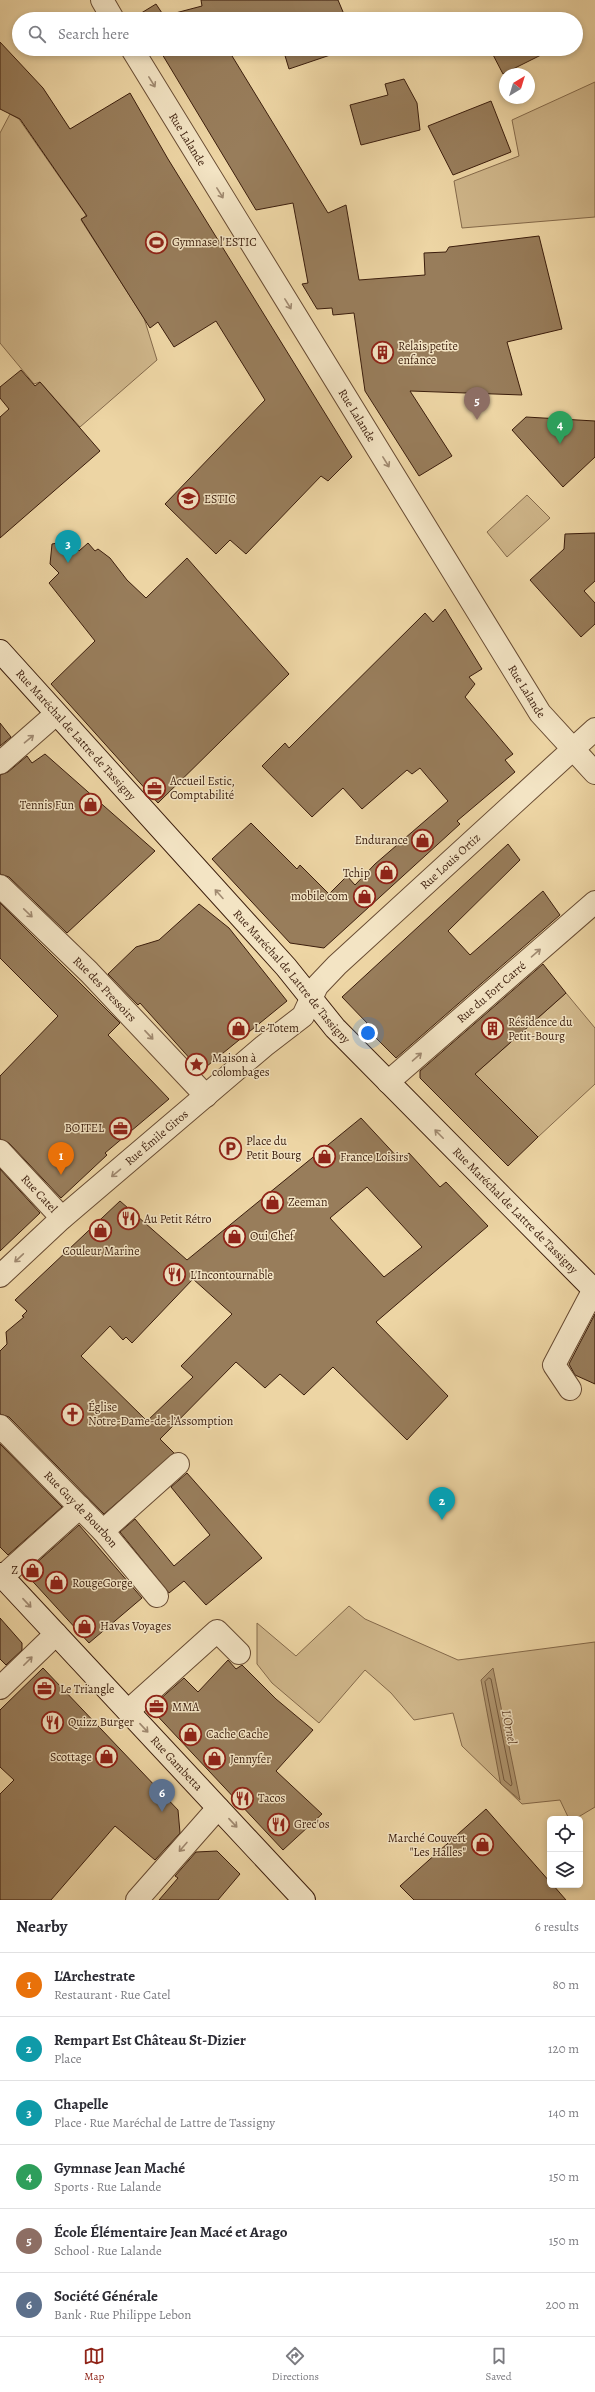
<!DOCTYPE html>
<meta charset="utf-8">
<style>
:root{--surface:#fff;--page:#f2f2f3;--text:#2b2b33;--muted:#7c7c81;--line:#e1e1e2;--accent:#8f2418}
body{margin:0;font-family:Alegreya,serif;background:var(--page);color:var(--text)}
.controls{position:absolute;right:12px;bottom:12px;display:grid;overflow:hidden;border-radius:6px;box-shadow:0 2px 6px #0003}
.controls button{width:36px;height:36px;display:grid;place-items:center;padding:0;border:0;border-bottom:1px solid var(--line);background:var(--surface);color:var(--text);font:20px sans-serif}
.compass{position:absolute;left:499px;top:68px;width:36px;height:36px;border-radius:50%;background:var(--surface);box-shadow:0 2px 6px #0003;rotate:38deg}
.you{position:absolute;left:368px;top:1033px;width:14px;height:14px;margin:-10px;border:3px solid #fff;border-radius:50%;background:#1a73e8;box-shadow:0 0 0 6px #1a73e833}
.badge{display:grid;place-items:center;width:26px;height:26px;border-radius:50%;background:var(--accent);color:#fff;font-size:13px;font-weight:700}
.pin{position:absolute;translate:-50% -33px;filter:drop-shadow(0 1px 2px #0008)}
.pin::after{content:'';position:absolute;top:21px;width:14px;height:12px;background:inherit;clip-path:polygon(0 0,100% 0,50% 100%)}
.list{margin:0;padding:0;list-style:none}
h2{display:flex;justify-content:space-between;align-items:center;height:52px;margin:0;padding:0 16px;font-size:17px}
h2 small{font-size:13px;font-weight:400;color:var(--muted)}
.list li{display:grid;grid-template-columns:26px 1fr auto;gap:12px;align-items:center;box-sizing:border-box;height:64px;padding:0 16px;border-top:1px solid var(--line)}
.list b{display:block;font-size:15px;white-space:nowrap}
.list p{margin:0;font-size:13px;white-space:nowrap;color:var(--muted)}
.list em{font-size:13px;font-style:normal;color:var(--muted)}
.icon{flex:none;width:22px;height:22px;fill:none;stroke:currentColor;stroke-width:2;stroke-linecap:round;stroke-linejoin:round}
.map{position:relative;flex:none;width:595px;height:1900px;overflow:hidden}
.search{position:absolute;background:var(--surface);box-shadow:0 2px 6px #0003;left:12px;right:12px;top:12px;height:44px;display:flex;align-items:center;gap:10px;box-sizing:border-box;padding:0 14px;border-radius:22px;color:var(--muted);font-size:15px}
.sheet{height:436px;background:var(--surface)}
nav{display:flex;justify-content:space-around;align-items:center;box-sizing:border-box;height:56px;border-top:1px solid var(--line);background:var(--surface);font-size:11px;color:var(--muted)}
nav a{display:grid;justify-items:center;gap:2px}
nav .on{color:var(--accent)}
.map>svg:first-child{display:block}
.green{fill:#cfb68a;stroke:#856a4b}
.water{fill:#b09670;stroke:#816648}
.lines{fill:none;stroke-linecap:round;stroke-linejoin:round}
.shore{stroke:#765a3e;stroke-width:1}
.building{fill:#987d5b;stroke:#3b1d0c;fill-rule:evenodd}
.street-casing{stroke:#684b32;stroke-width:24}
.secondary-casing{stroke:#3b1d0c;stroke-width:24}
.street{stroke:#f3e4c4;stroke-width:22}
.secondary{stroke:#f3e4c4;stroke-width:22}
.oneway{stroke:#a08a71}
.labels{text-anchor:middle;stroke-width:3;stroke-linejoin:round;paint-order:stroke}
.street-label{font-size:12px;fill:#3b1d0c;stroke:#f3e4c4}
.poi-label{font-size:12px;fill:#3b1d0c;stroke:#f3e4c4;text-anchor:start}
.water-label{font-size:13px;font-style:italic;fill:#64472f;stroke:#f3e4c4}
</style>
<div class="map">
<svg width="595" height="1900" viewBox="0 0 595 1900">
<rect width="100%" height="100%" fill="#edd5a4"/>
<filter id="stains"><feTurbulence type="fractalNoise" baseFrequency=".005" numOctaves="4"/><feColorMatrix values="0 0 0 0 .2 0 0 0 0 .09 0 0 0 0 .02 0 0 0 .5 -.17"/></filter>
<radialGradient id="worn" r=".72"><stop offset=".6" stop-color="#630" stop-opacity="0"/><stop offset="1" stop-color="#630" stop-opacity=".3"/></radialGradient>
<g class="green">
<path d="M595 82V217L462 228 454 181 519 156 512 120Z"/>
<path d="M10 114 19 119 86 215 81 220 144 318 157 360 80 427 40 382 34 384 0 343V133Z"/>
<path d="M527 495 550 518 507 557 487 532Z"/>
<path d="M566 993 595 1028V1084L538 1137 475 1074Z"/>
<path d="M349 1606 365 1619 458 1660 595 1642V1807L575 1819H569L560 1800 522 1804 462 1746 453 1713 414 1720 391 1693 365 1670 319 1723 272 1683 257 1664V1623L296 1656Z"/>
</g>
<path class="water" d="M493 1668 520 1800 501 1784 500 1781 481 1680Z"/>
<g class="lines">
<path class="shore" d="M489 1678 491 1679 512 1784 511 1786 504 1780 485 1682Z"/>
</g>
<g class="building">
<path d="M201 0H338L346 19H141L138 15 156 4 164 16 202 6Z"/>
<path d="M0 42 43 88 70 129 130 93 168 159 352 457 328 481 321 476 246 554 230 540 216 554 165 504 265 400 216 321 174 347 158 322 150 328 81 219 87 216 20 119 0 109Z"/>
<path d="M159 49H235L229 51 328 213 346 205 359 280 425 275 424 253 446 252 449 247 539 236 562 329 507 342 522 395 410 391 452 456 419 476 365 391 354 313 333 315 332 308 317 309 302 284 308 283 293 203 256 210Z"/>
<path d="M283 49H348L289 69Z"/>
<path d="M490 49H553L503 74Z"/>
<path d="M404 79 417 103 420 130 361 145 350 105 388 95 385 84Z"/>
<path d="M491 101 511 152 453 175 428 126Z"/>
<path d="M21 370 35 386 40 382 100 451 0 538V417L9 409 0 398V387Z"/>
<path d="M526 417 595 421V457L563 487 512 430Z"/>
<path d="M595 533V581L584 591 595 603V624L581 637 530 580 564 549 565 534Z"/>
<path d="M69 541 79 551 88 543 95 551 98 549 110 558 127 580 146 598 187 558 289 674 158 803 51 684 95 641 49 583 59 573 50 564 52 544Z"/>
<path d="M445 609 482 669 469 677 475 684 465 697 513 754 505 760 515 772 457 821 460 824 324 948 290 943 212 859 251 823 297 869 300 865 329 894 347 876 355 885 375 864 448 801 420 768 412 774 407 770 362 809 343 788 312 817 262 766 285 743 289 748 425 613 433 622Z"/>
<path d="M0 723 11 737 0 746Z"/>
<path d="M45 754 155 851 67 933 9 877 0 874V775L8 772 27 756 32 763Z"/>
<path d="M508 844 520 860 448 931 470 955 543 891 560 915 396 1058 364 1026 367 1023 342 997Z"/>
<path d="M0 903 120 1023 108 1035 169 1099 105 1153 107 1155 61 1198 9 1143 0 1139V1076L58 1016 0 958Z"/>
<path d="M199 904 229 928 287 1001 201 1071 140 1003 138 1005 108 974 136 947 159 940Z"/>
<path d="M543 964 566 993 475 1074 538 1137 508 1166 420 1078V1071Z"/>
<path d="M361 1118 400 1160 409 1153 440 1187 446 1182 488 1226 376 1322 448 1396 407 1440 333 1367 304 1395 280 1374 265 1388 236 1362 160 1439 174 1453 104 1514 9 1417 0 1414V1351L7 1344 6 1332 24 1317 22 1316 27 1311 15 1300 120 1201 187 1260ZM367 1187 422 1247 384 1277 330 1218ZM193 1279 232 1314 181 1366 193 1377 147 1421 81 1356 110 1326 123 1340 126 1337 132 1343Z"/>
<path d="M0 1169 40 1213 0 1251Z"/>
<path d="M595 1314V1384L575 1375 569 1364Z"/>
<path d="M0 1444 62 1507 8 1555 0 1547Z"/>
<path d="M187 1473 262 1558 206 1605 184 1581 169 1593 120 1532 135 1519 174 1566 210 1535 171 1487Z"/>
<path d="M79 1525 142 1598 89 1643 25 1573Z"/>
<path d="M0 1618 22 1643V1650L6 1665 0 1659Z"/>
<path d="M228 1660 236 1669 242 1665 276 1699 313 1730 276 1771 322 1814 283 1850 150 1708 184 1678 198 1692Z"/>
<path d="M43 1668 178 1810 180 1833 155 1860 115 1826 51 1900H0V1794L14 1780 0 1767V1710Z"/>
<path d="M486 1809 550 1882V1885H553L566 1900H414L400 1886Z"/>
<path d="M217 1851 240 1874 218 1900H159L178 1878 175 1876 196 1852Z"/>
</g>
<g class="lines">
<defs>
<g id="street">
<path d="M102 0 113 19"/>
<path id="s1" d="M132 49 540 713 595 773"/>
<path d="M0 763 56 714"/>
<path id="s2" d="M0 886 89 972 206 1096"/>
<path id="s3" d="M388 1082 595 902"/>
<path id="s4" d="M0 1151 62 1218"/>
<path id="s5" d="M0 1276 62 1218 264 1046 303 1016 317 986 337 965 595 729"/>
<path d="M570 1389 554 1365 594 1289"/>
<path id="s6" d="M0 1426 103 1531 157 1596"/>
<path d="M103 1531 178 1464"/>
<path d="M2 1577 80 1507"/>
<path d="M0 1688 56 1634"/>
<path d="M128 1711 217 1631 239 1653"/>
<path d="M137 1900 218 1808"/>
</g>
<g id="secondary">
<path id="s7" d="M0 651 286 967 335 1028 595 1291"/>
<path id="s8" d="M0 1574 304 1900"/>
</g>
</defs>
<use href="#street" class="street-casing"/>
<use href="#secondary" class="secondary-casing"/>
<use href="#street" class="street"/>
<use href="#secondary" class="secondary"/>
</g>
<defs><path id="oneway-shaft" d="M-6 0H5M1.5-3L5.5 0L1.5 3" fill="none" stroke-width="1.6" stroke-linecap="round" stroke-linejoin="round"/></defs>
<g class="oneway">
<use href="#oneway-shaft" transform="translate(152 82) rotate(58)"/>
<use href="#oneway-shaft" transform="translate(220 193) rotate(58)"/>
<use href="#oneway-shaft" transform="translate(288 304) rotate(58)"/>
<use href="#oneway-shaft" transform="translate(386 462) rotate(58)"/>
<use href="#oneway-shaft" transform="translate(29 739) rotate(-40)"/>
<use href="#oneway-shaft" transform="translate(219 894) rotate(-132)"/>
<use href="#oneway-shaft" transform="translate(28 913) rotate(44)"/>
<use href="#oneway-shaft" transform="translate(536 953) rotate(-41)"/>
<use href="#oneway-shaft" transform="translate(149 1035) rotate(47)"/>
<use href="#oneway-shaft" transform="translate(417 1057) rotate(-41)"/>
<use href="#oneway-shaft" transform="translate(439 1134) rotate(-135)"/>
<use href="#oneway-shaft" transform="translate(116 1173) rotate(140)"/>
<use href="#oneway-shaft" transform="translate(19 1258) rotate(137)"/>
<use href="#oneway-shaft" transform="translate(27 1603) rotate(47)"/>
<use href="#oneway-shaft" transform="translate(28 1661) rotate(-45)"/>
<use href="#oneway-shaft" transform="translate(144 1728) rotate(47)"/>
<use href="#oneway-shaft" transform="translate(233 1823) rotate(47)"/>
<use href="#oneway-shaft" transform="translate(183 1847) rotate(131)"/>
</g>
<defs>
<symbol id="stadium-ring" viewBox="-11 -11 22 22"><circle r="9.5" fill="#f3e4c4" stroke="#8f2418" stroke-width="1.5"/><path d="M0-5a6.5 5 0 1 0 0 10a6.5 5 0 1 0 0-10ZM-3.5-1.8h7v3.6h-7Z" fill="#8f2418"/></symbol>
<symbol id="building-ring" viewBox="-11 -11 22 22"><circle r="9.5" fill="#f3e4c4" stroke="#8f2418" stroke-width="1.5"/><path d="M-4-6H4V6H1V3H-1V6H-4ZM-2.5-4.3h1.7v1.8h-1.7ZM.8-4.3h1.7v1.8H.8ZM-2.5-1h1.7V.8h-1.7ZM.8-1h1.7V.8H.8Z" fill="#8f2418"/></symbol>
<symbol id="school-ring" viewBox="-11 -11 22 22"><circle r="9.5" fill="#f3e4c4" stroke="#8f2418" stroke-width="1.5"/><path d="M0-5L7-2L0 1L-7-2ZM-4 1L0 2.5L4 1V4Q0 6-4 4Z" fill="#8f2418"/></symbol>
<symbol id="office-ring" viewBox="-11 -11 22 22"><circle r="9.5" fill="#f3e4c4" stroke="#8f2418" stroke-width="1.5"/><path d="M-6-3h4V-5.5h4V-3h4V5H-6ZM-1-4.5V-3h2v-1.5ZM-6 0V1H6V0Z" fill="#8f2418"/></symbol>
<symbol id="shop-ring" viewBox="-11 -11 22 22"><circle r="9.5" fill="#f3e4c4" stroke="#8f2418" stroke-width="1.5"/><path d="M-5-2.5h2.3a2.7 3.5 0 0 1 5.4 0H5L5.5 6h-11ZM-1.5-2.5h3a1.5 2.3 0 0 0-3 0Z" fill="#8f2418"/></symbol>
<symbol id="sight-ring" viewBox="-11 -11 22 22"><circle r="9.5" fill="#f3e4c4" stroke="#8f2418" stroke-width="1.5"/><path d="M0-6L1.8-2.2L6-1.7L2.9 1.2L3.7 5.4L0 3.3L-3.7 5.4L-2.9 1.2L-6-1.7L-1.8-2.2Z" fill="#8f2418"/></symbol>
<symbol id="parking-ring" viewBox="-11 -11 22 22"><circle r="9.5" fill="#f3e4c4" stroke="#8f2418" stroke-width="1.5"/><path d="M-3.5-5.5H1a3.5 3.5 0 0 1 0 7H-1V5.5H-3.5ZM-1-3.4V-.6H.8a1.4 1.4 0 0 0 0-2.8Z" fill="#8f2418"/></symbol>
<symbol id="restaurant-ring" viewBox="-11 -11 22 22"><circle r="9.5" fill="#f3e4c4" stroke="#8f2418" stroke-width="1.5"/><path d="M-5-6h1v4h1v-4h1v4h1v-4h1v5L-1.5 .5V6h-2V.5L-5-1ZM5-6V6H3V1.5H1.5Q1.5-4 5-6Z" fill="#8f2418"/></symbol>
<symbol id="church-ring" viewBox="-11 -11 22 22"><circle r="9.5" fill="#f3e4c4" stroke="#8f2418" stroke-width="1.5"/><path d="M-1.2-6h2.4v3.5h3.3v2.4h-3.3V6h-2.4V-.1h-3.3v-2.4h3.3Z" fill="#8f2418"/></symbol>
</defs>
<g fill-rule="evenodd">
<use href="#stadium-ring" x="144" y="230" width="25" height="25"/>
<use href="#building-ring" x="370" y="340" width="25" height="25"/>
<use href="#school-ring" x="176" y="486" width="25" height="25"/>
<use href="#office-ring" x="142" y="776" width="25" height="25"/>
<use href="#shop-ring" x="78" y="792" width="25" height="25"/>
<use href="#shop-ring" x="410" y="828" width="25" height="25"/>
<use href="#shop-ring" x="374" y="860" width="25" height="25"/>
<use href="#shop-ring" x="352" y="884" width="25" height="25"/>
<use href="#shop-ring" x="226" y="1016" width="25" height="25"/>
<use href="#building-ring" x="480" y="1016" width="25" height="25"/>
<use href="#sight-ring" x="184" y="1052" width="25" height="25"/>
<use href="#office-ring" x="108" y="1116" width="25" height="25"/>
<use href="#parking-ring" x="218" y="1136" width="25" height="25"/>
<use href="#shop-ring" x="312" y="1144" width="25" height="25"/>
<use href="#shop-ring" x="260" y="1190" width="25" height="25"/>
<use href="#restaurant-ring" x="116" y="1206" width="25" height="25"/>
<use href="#shop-ring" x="88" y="1218" width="25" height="25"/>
<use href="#shop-ring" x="222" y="1224" width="25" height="25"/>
<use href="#restaurant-ring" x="162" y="1262" width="25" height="25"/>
<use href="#church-ring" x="60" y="1402" width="25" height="25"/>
<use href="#shop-ring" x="20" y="1558" width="25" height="25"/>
<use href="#shop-ring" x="44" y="1570" width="25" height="25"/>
<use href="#shop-ring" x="72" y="1614" width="25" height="25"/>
<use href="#office-ring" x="32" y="1676" width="25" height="25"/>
<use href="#office-ring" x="144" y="1694" width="25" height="25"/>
<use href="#restaurant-ring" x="40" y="1710" width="25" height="25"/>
<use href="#shop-ring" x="178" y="1722" width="25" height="25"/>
<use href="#shop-ring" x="94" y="1744" width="25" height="25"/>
<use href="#shop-ring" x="202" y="1746" width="25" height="25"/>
<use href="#restaurant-ring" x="230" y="1786" width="25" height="25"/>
<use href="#restaurant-ring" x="266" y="1812" width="25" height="25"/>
<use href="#shop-ring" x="470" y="1832" width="25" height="25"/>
</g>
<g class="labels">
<g class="street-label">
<text dy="4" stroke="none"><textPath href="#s1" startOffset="106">Rue Lalande</textPath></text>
<text dy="4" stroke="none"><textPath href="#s1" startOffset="430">Rue Lalande</textPath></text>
<text dy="4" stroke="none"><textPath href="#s1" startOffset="754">Rue Lalande</textPath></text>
<text dy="4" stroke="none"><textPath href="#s7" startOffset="113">Rue Maréchal de Lattre de Tassigny</textPath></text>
<text dy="4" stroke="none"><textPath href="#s5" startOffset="615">Rue Louis Ortiz</textPath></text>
<text dy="4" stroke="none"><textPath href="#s7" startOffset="437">Rue Maréchal de Lattre de Tassigny</textPath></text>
<text dy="4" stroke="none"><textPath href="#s2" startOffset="147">Rue des Pressoirs</textPath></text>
<text dy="4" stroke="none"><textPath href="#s3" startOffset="137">Rue du Fort Carré</textPath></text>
<text dy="4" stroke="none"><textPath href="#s5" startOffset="209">Rue Émile Giros</textPath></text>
<text dy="4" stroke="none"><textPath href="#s4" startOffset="58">Rue Catel</textPath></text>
<text dy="4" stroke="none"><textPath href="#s7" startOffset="761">Rue Maréchal de Lattre de Tassigny</textPath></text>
<text dy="4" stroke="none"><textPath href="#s6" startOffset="116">Rue Guy de Bourbon</textPath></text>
<text dy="4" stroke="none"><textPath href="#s8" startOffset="259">Rue Gambetta</textPath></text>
</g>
<g class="poi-label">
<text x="172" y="246">Gymnase l'ESTIC</text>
<text x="398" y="350">Relais petite<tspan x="398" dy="14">enfance</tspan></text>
<text x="204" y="503">ESTIC</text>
<text x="170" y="785">Accueil Estic,<tspan x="170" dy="14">Comptabilité</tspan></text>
<text x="74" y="809" text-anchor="end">Tennis Fun</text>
<text x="408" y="844" text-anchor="end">Endurance</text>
<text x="370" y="877" text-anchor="end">Tchip</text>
<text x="348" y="900" text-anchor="end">mobile com</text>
<text x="508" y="1026">Résidence du<tspan x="508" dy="14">Petit-Bourg</tspan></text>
<text x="254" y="1032">Le Totem</text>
<text x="212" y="1062">Maison à<tspan x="212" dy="14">colombages</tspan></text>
<text x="104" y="1132" text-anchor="end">BOITEL</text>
<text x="246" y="1145">Place du<tspan x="246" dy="14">Petit Bourg</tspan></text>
<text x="340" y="1161">France Loisirs</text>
<text x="288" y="1206">Zeeman</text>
<text x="144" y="1223">Au Petit Rétro</text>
<text x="250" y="1240">Oui Chef</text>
<text x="101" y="1255" text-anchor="middle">Couleur Marine</text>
<text x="190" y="1279">L'Incontournable</text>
<text x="88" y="1411">Église<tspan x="88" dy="14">Notre-Dame-de-l’Assomption</tspan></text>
<text x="18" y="1574" text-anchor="end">Z</text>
<text x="72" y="1587">RougeGorge</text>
<text x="100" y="1630">Havas Voyages</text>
<text x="60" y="1693">Le Triangle</text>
<text x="172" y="1711">MMA</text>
<text x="68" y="1726">Quizz Burger</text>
<text x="206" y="1738">Cache Cache</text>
<text x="92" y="1761" text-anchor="end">Scottage</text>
<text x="230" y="1763">Jennyfer</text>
<text x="258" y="1802">Tacos</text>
<text x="294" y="1828">Grec'os</text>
<text x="466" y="1842" text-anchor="end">Marché Couvert<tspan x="466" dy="14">"Les Halles"</tspan></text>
</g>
<g class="water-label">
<text transform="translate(510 1727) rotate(79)" y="5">L'Ornel</text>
</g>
</g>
<rect width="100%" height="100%" filter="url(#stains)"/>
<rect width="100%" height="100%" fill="url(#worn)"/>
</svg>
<div class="controls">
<button><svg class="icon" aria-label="locate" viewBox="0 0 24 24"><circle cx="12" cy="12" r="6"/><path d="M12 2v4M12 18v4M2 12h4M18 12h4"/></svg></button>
<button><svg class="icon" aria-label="layers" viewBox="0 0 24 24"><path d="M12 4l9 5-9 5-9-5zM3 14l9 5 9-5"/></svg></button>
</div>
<svg class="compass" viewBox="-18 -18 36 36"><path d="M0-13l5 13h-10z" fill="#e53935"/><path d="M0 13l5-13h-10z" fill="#7c7c81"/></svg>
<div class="you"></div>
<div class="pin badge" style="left:61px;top:1175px;background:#e8710a">1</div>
<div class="pin badge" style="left:442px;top:1520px;background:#0f9aa8">2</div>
<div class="pin badge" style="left:68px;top:563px;background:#0f9aa8">3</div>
<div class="pin badge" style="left:560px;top:444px;background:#2e9e5b">4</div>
<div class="pin badge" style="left:477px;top:420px;background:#8d6e63">5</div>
<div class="pin badge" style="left:162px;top:1812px;background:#5c6f8a">6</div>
<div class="search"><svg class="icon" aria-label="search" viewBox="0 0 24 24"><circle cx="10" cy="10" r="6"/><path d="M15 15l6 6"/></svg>Search here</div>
</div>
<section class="sheet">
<h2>Nearby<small>6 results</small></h2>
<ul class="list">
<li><span class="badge" style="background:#e8710a">1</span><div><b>L'Archestrate</b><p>Restaurant · Rue Catel</p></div><em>80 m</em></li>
<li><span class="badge" style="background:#0f9aa8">2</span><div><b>Rempart Est Château St-Dizier</b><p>Place</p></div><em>120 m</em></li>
<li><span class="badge" style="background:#0f9aa8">3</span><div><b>Chapelle</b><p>Place · Rue Maréchal de Lattre de Tassigny</p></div><em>140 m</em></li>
<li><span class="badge" style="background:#2e9e5b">4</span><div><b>Gymnase Jean Maché</b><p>Sports · Rue Lalande</p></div><em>150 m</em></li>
<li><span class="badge" style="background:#8d6e63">5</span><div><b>École Élémentaire Jean Macé et Arago</b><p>School · Rue Lalande</p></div><em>150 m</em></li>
<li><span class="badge" style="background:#5c6f8a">6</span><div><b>Société Générale</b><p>Bank · Rue Philippe Lebon</p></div><em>200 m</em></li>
</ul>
</section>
<nav>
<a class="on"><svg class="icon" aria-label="map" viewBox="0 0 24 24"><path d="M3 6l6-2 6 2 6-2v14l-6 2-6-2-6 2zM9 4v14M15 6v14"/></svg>Map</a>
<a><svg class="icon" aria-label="directions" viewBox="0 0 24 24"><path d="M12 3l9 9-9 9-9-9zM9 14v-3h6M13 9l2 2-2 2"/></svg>Directions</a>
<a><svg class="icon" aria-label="saved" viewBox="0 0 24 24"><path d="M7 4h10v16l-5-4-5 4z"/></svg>Saved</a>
</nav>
